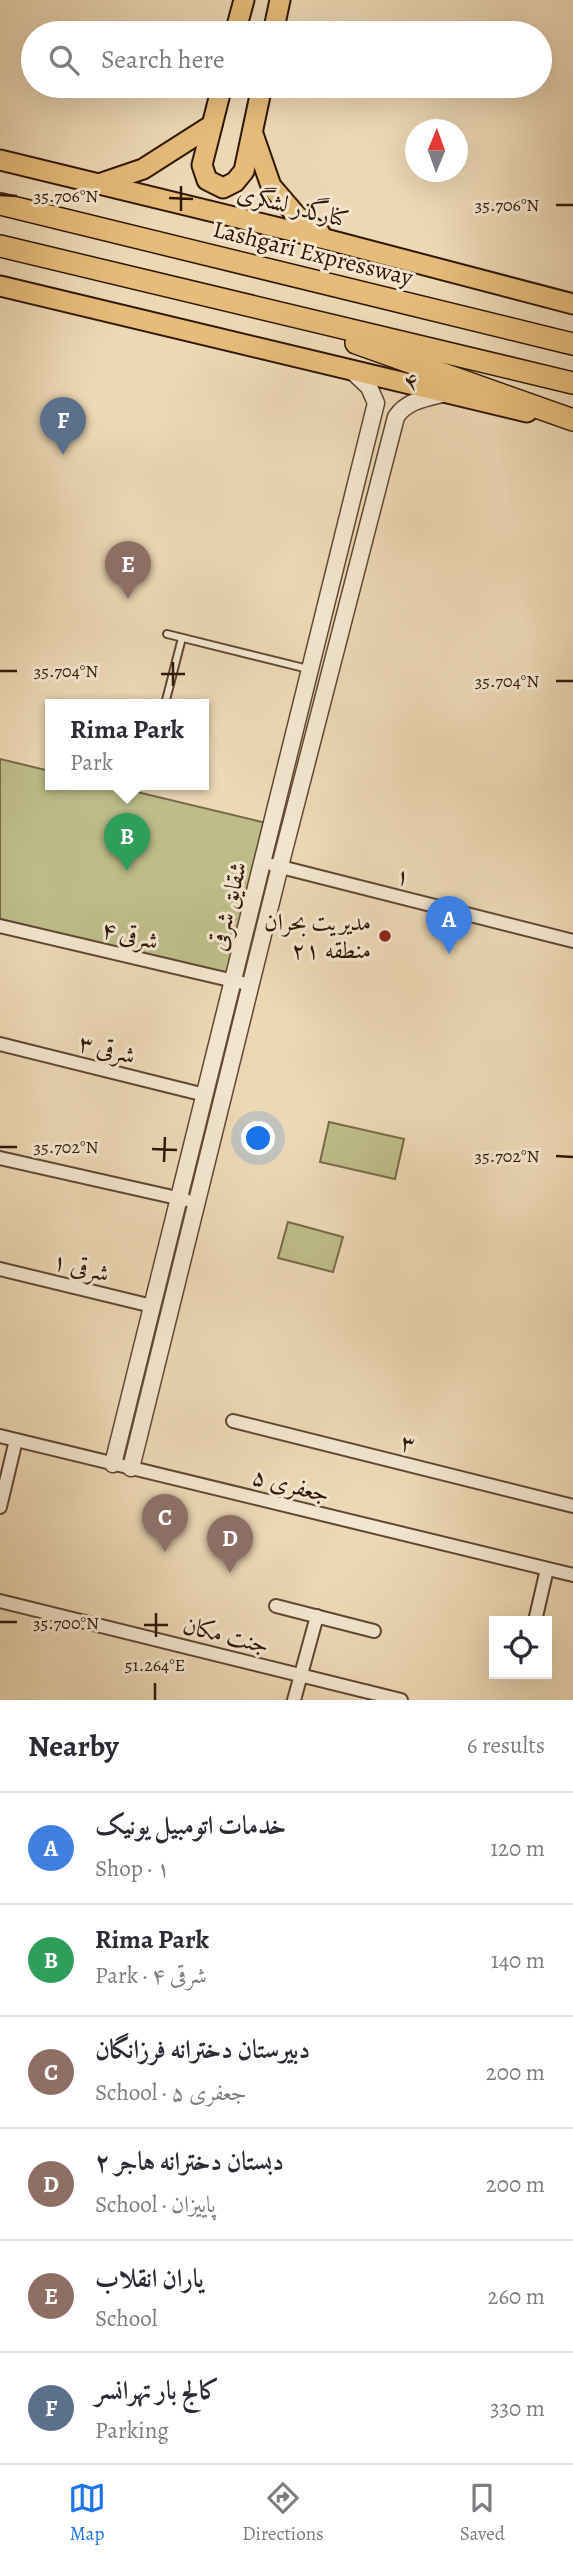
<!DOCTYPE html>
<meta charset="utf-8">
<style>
:root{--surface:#fff;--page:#f7f7f7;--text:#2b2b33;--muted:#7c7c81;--line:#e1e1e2;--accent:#1a73e8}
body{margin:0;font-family:Alegreya,Amiri,serif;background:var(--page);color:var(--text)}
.controls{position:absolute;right:21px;bottom:21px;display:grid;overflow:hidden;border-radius:0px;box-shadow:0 7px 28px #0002}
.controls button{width:63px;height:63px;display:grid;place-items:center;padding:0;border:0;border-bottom:2px solid var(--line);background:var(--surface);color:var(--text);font:35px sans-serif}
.compass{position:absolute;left:405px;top:119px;width:63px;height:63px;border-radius:50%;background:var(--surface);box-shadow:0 7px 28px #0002;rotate:1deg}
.you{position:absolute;left:259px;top:1139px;width:24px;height:24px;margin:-18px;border:5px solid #fff;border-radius:50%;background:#1a73e8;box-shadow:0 0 0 10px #1a73e833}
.badge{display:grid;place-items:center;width:46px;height:46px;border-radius:50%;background:var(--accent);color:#fff;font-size:23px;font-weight:700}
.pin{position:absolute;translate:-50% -58px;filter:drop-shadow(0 2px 4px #0008)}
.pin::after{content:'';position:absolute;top:37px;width:24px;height:21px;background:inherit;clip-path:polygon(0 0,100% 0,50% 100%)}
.popup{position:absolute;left:45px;top:699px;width:164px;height:91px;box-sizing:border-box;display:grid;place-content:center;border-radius:0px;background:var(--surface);filter:drop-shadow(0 2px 5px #0005);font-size:23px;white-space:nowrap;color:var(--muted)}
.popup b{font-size:26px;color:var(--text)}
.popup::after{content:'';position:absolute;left:50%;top:100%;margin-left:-14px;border:14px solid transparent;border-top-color:var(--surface)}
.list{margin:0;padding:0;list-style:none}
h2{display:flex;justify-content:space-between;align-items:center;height:91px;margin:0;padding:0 28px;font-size:30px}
h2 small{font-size:23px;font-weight:400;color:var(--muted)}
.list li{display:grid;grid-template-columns:46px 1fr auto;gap:21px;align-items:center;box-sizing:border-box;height:112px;padding:0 28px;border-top:2px solid var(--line)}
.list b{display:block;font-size:26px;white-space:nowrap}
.list p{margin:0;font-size:23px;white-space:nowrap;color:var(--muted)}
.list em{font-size:23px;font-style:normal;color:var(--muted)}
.icon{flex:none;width:38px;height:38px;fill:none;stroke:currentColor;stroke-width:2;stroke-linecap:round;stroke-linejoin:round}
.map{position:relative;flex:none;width:573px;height:1700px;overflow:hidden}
.search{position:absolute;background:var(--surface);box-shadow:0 7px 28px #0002;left:21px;right:21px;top:21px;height:77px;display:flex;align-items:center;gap:18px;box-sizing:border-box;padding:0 24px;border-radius:38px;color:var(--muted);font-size:26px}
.sheet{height:763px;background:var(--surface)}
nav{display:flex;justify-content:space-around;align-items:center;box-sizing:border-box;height:98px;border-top:2px solid var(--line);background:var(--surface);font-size:19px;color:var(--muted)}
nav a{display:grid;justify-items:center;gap:4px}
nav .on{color:var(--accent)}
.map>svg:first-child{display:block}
.green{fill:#bebd89;stroke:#776a48;stroke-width:2}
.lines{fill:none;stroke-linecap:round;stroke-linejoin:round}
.service-casing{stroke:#5f4733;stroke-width:10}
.minor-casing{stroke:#5f4733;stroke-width:16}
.tertiary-casing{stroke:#5f4733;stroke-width:19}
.primary-casing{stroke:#301708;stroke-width:23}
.trunk-casing{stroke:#301708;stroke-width:24}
.service{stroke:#f3e6cf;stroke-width:6}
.minor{stroke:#f3e6cf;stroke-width:12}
.tertiary{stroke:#f3e6cf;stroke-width:16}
.primary{stroke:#e6bc7a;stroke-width:19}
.trunk{stroke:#e6bc7a;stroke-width:21}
.ticks{fill:none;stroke:#301708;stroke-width:2.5}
.poi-dot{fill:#8f2418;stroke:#f3e6cf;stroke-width:2.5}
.labels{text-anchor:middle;stroke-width:6;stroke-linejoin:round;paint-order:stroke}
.street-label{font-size:24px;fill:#301708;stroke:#f3e6cf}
.poi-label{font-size:24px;fill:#301708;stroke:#f3e6cf;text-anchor:end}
.ticks-label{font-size:18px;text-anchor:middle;fill:#301708;stroke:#f3e6cf;stroke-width:6;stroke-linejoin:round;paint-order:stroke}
</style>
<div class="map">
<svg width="573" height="1700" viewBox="0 0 573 1700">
<rect width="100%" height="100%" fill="#edd8b5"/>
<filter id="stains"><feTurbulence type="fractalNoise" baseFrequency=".00286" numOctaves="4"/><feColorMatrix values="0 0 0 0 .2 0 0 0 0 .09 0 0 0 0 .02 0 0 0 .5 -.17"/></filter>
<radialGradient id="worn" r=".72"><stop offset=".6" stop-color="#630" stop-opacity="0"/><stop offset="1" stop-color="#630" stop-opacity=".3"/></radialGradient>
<g class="green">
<path d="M0 759 50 771V785H108L266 823 227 975 0 919Z"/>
<path d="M329 1122 404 1139 395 1179 320 1162Z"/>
<path d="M288 1222 343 1237 333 1272 278 1258Z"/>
</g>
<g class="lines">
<defs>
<g id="service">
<path d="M167 634 308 669"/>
<path d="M166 700 182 638"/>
</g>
<g id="minor">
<path d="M273 865 573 941"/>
<path d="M0 926 251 985"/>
<path d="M0 1044 205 1095"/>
<path d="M0 1158 186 1200"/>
<path d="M0 1269 152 1306"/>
<path d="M233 1421 573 1506"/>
<path d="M0 1436 573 1575"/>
<path d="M0 1507 16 1440"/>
<path d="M0 1601 401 1700"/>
<path d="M276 1606 374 1631"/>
<path d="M535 1621 547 1569"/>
<path d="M294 1700 317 1616"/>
</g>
<g id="tertiary">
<path d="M113 1464 376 403 369 387 351 370"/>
<path d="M131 1468 280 866 396 417C407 400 427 398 446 393"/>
</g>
<g id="primary">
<path d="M235 33 244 0"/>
<path d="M273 33 280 0"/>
<path d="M222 86 202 165 207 180 223 188 235 182 244 171 262 86"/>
<path d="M253 134 271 186 296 215 320 233"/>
<path d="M0 160 329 240 573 304"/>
<path d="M99 184 143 169 212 125"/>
<path d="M0 286 527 412"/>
</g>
<g id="trunk">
<path d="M0 204 573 344"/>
<path d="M0 246 573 383"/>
<path d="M356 343 573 420"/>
</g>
</defs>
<use href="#service" class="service-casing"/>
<use href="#minor" class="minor-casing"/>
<use href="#tertiary" class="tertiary-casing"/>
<use href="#primary" class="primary-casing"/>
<use href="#trunk" class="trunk-casing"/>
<use href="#service" class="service"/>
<use href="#minor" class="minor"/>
<use href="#tertiary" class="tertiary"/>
<use href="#primary" class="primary"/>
<use href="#trunk" class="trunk"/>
</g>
<path class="ticks" d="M0 195 17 196M169 198 193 199M556 205H573M181 211V186M0 671H17M161 674H185M556 681H573M173 686V662M0 1147H17M152 1149 177 1150M556 1156 573 1157M164 1162 165 1137M0 1622H17M144 1625H168M156 1637V1613M155 1700V1683"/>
<circle class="poi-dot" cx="385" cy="936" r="7"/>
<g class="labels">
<g class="street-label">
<text transform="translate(293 206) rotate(14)" y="8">کنارگذر لشگری</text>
<text transform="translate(313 253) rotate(14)" y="8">Lashgari Expressway</text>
<text transform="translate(411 381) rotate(-21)" y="8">۴</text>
<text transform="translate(403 876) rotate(14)" y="8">۱</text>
<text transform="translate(228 906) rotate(-76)" y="8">شقایق شرقی</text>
<text transform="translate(130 935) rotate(13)" y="8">۴ شرقی</text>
<text transform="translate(107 1049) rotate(14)" y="8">۳ شرقی</text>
<text transform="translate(81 1267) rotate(14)" y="8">۱ شرقی</text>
<text transform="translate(408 1443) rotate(14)" y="8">۳</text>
<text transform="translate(291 1485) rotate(14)" y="8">جعفری ۵</text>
<text transform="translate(226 1635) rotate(14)" y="8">جنت مکان</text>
</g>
<g class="poi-label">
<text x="371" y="930">مدیریت بحران<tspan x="371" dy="28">منطقه ۲۱</tspan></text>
</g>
</g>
<g class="ticks-label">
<text x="66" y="202">35.706°N</text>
<text x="507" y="211">35.706°N</text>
<text x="66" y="677">35.704°N</text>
<text x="507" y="687">35.704°N</text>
<text x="66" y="1153">35.702°N</text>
<text x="507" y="1162">35.702°N</text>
<text x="66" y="1629">35.700°N</text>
<text x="155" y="1671">51.264°E</text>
</g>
<rect width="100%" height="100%" filter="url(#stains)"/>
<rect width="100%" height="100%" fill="url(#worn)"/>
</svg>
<div class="controls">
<button><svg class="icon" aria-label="locate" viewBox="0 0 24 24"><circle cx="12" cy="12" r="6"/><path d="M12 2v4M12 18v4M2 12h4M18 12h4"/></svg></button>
</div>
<svg class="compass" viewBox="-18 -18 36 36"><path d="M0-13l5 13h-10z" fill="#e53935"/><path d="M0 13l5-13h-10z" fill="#7c7c81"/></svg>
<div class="you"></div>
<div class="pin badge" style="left:449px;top:954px;background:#3f7fe0">A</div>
<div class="pin badge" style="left:127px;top:871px;background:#2e9e5b">B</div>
<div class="popup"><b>Rima Park</b>Park</div>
<div class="pin badge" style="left:165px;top:1552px;background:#8d6e63">C</div>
<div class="pin badge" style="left:230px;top:1573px;background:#8d6e63">D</div>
<div class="pin badge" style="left:128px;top:599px;background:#8d6e63">E</div>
<div class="pin badge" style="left:63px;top:455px;background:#5c6f8a">F</div>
<div class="search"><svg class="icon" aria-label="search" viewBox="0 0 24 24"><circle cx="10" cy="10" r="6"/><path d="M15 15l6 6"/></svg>Search here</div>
</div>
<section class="sheet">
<h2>Nearby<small>6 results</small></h2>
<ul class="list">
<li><span class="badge" style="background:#3f7fe0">A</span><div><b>خدمات اتومبیل یونیک</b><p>Shop · ۱</p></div><em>120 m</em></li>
<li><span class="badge" style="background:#2e9e5b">B</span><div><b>Rima Park</b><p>Park · ۴ شرقی</p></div><em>140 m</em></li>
<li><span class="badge" style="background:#8d6e63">C</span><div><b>دبیرستان دخترانه فرزانگان</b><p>School · جعفری ۵</p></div><em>200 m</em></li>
<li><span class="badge" style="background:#8d6e63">D</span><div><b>دبستان دخترانه هاجر ۲</b><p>School · پاییزان</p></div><em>200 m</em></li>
<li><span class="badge" style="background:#8d6e63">E</span><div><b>یاران انقلاب</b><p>School</p></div><em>260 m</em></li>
<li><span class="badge" style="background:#5c6f8a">F</span><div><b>کالج بار تهرانسر</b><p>Parking</p></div><em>330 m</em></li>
</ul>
</section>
<nav>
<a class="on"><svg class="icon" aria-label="map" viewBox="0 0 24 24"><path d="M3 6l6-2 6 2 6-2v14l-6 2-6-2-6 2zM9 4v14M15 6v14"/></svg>Map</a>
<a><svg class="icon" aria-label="directions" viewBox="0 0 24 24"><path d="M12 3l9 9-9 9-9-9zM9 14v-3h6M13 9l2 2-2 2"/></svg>Directions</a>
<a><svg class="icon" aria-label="saved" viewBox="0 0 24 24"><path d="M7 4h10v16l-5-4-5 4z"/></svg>Saved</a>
</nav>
